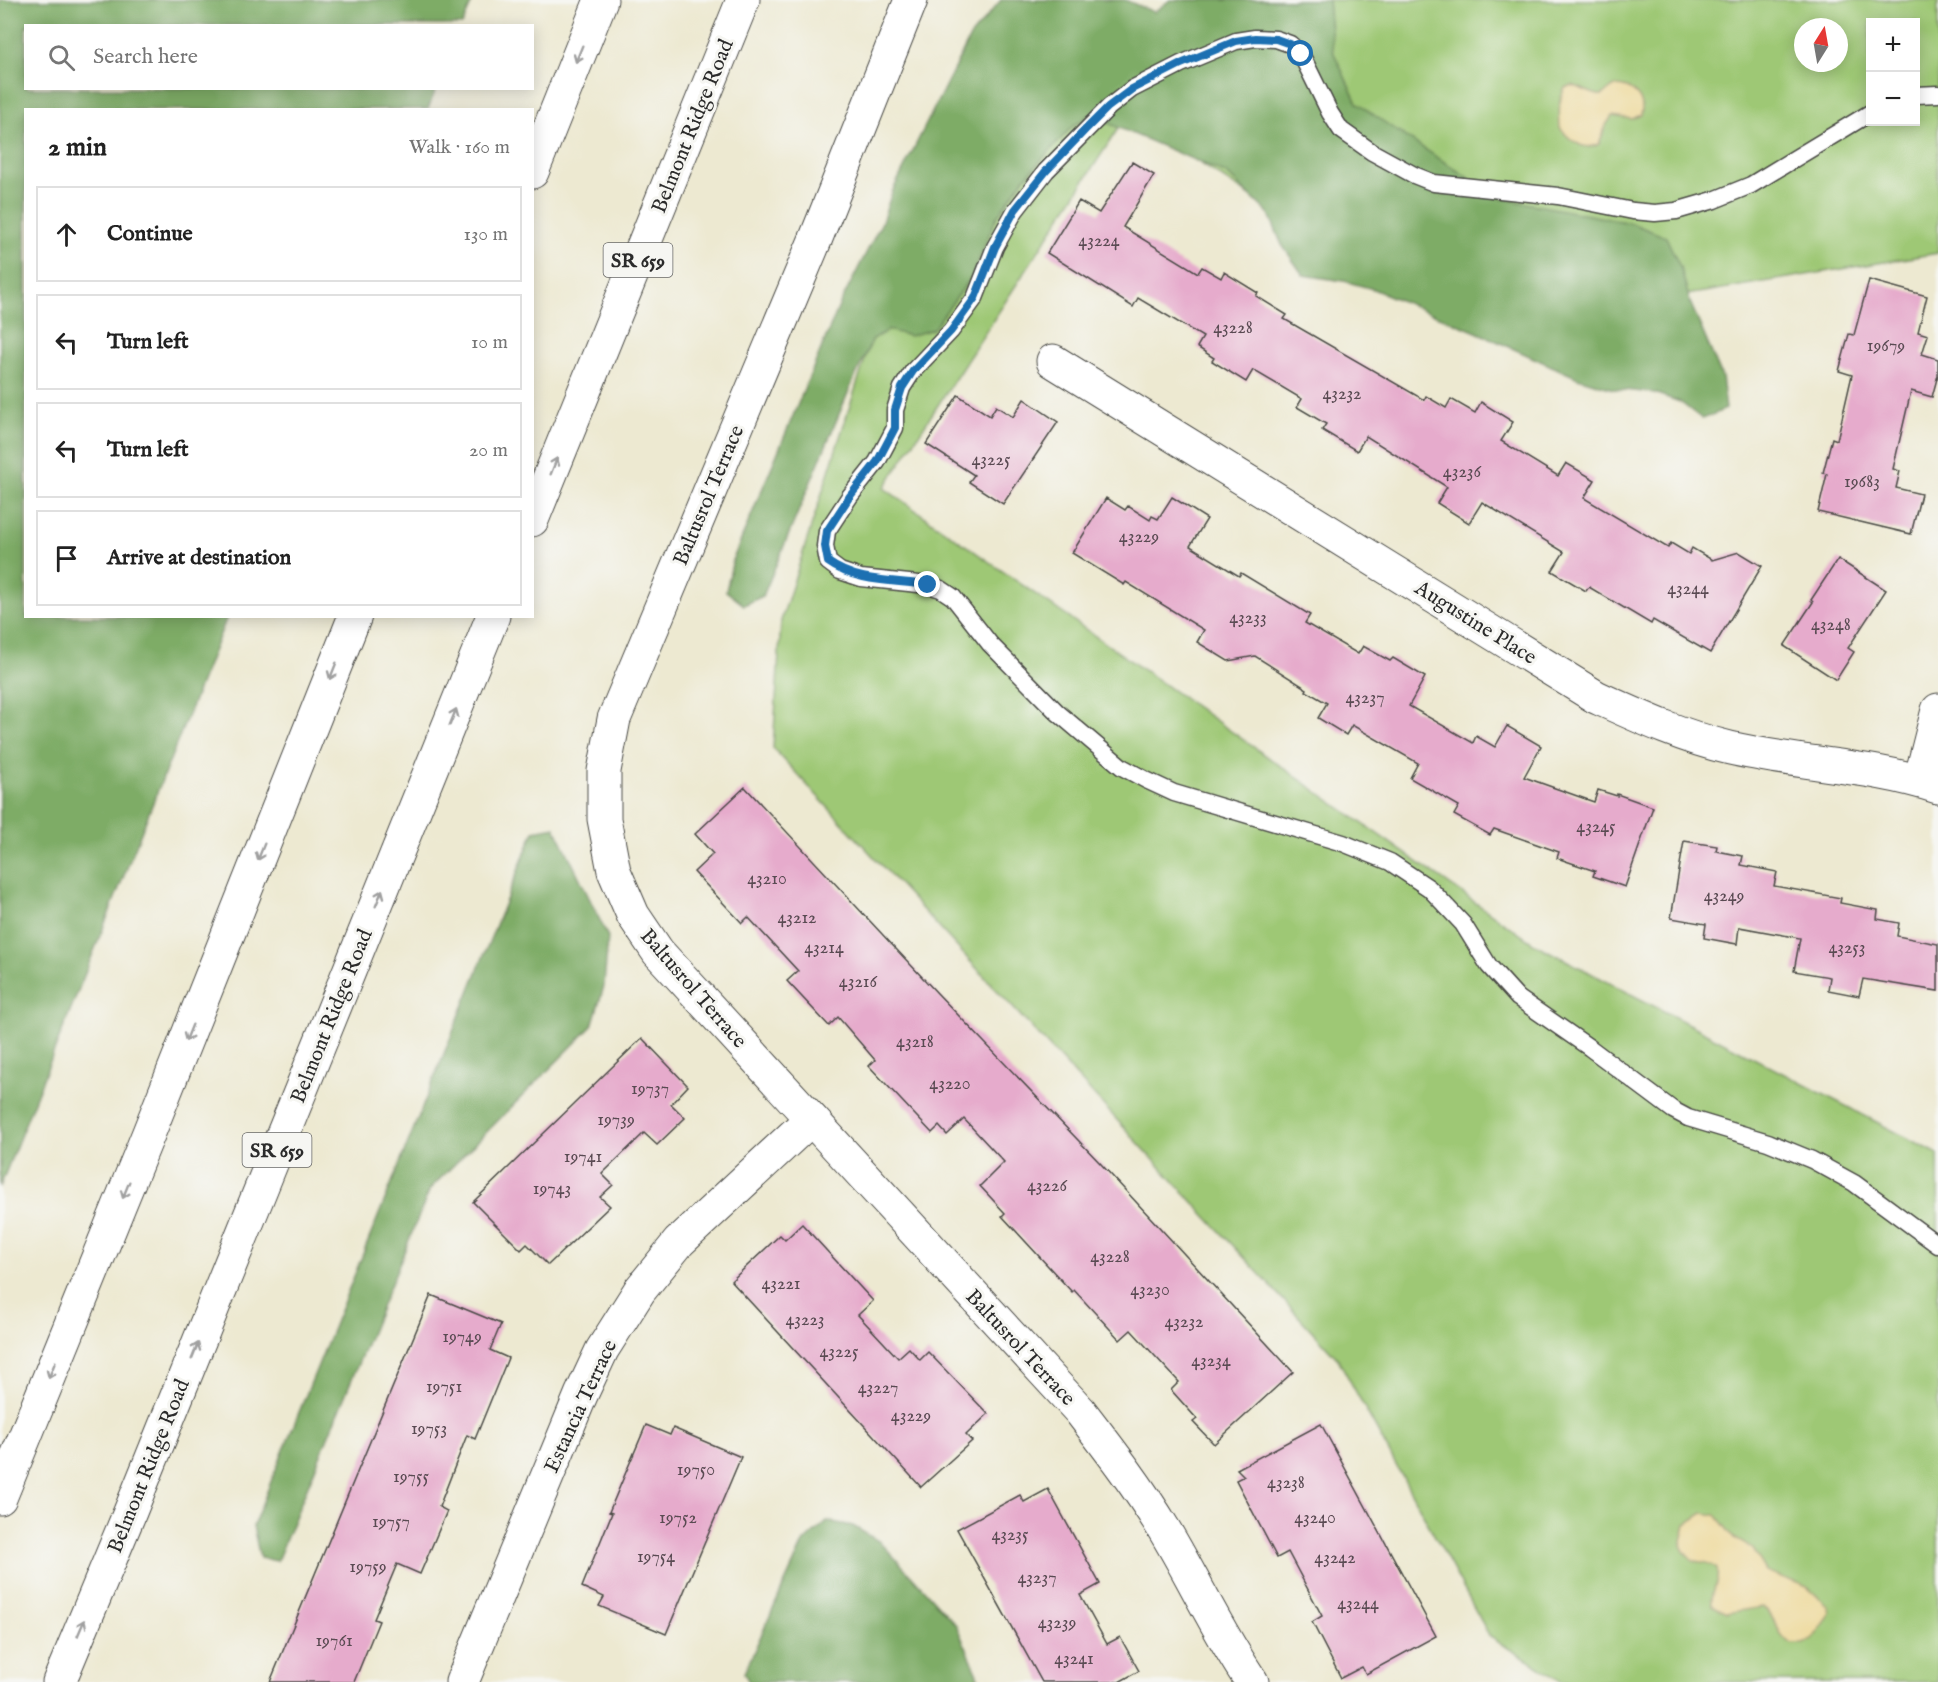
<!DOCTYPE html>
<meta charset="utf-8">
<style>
:root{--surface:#fff;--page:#f6f6f6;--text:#222;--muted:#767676;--line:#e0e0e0}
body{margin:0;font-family:"IM FELL English",serif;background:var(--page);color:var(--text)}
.controls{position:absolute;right:18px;top:18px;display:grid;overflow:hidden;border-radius:0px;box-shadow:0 3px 15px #0003}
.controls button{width:54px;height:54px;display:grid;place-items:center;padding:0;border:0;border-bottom:2px solid var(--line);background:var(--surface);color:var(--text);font:30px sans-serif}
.compass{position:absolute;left:1794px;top:18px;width:54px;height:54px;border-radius:50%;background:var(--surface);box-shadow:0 3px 15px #0003;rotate:11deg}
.stop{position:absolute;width:18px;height:18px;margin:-14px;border:4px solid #1f6fb2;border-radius:50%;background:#fff}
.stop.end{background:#1f6fb2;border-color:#fff;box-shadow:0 2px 6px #0008}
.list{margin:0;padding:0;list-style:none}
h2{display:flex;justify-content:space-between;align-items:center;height:78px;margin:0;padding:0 24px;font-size:26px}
h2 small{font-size:20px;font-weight:400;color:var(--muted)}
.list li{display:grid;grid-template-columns:39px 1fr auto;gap:18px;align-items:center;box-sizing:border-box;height:96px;margin:0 12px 12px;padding:0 12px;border:2px solid var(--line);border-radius:0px}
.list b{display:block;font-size:22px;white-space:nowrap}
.list em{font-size:20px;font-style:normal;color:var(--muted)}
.icon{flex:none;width:33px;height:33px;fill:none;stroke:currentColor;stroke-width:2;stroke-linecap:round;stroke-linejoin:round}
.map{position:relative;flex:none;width:1938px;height:1682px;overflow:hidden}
.search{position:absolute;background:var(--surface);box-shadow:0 3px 15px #0003;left:24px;top:24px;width:510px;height:66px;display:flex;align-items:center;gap:15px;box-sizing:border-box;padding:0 21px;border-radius:0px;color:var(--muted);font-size:22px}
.panel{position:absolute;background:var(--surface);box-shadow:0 3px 15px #0003;left:24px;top:108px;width:510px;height:510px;border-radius:0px}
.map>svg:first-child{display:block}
.green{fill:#9ec875;stroke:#647a50;stroke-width:1.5;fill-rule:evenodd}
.forest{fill:#7eac66;stroke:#546c48;stroke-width:1.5}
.sand{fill:#eeda9e;stroke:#8c8264;stroke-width:1.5}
.building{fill:#e6abcc}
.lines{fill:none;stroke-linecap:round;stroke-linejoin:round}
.lane-casing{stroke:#484844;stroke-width:19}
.street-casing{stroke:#484844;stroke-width:35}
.primary-casing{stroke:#484844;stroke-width:35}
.lane{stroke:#fff;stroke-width:16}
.street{stroke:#fff;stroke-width:33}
.primary{stroke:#fff;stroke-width:33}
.oneway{stroke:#a0a0a0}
.route{stroke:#1f6fb2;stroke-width:8}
.labels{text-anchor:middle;stroke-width:6;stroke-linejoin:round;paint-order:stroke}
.number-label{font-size:18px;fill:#5a4b53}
.shield{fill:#f6f6f2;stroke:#686867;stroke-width:1.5}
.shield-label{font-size:20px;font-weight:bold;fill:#2b2b2b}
.street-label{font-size:21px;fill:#2b2b2b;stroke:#f6f6f2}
</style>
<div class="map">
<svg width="1938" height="1682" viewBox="0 0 1938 1682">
<rect width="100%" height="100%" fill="#f6f6f2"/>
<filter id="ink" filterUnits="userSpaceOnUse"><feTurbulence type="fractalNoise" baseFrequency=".0167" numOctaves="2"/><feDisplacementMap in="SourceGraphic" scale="12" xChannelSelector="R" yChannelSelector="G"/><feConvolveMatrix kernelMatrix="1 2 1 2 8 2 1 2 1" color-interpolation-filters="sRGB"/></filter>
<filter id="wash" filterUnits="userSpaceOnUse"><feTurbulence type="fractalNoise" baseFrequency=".008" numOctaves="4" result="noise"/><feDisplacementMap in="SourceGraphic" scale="24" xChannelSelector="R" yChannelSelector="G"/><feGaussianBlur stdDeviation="1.35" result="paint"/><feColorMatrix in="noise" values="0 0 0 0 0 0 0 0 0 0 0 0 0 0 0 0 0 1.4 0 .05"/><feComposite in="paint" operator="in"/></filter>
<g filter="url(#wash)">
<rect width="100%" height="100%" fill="#ede9d1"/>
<path class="green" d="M1186 0H1938V253L1482 329 1373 277 1127 115 884 488 1533 943 1938 1154V1682H1563L1490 1637 1338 1359 773 748 781 621 913 209ZM1870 22H1916V122H1870ZM1803 27H1839V63H1803Z"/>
<g class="forest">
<path d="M0 0H473L462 25 26 26V88L436 89 428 109 26 110V616L227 617 0 1187Z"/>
<path d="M1001 0H1125L1154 12 1170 0H1328L1333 51 1357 103 1397 131 1499 198 1631 223 1666 237 1681 269 1690 302 1722 377 1726 409 1702 419 1680 402 1654 393 1613 389 1578 378 1474 331 1373 289 1344 281 1303 275 1282 245 1269 214 1227 174 1089 115 1072 127 1021 182 996 218 971 278 933 329 910 336 888 330 873 339 853 381 763 596 744 605 726 591 733 559 839 306 882 222 892 192 970 37Z"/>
<path d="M555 827 608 937 604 986 592 1026 430 1189 277 1561 260 1558 253 1526 534 831Z"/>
<path d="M827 1521 853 1526 880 1542 912 1576 956 1625 978 1674V1682H749L744 1673 803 1543Z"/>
</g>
<g class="sand">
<path d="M1572 85C1580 87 1596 97 1602 95 1607 93 1610 88 1615 86 1632 86 1646 98 1641 115L1632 119 1612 116 1606 125 1599 144C1584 153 1570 140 1560 128 1559 113 1558 101 1565 88Z"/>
<path d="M1703 1513 1716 1515 1734 1538 1753 1549 1766 1571 1807 1587 1828 1606 1830 1612 1828 1618 1812 1640 1803 1644H1791C1775 1633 1776 1615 1762 1607L1727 1613 1712 1605C1710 1592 1720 1582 1717 1569 1705 1556 1691 1570 1681 1545L1686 1524Z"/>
</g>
<g id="blocks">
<g class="building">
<path d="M1132 162 1154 175 1123 227 1198 273 1202 267 1221 278 1224 272 1258 293 1256 296 1287 315 1284 319 1424 400 1426 396 1446 408 1451 399 1475 413 1481 402 1513 422 1501 441 1558 476 1566 463 1595 480 1584 498 1668 548 1671 543 1689 554 1692 548 1712 560 1739 552 1762 566 1710 653 1653 620 1651 624 1589 587 1586 591 1552 571 1564 552 1482 502 1469 523 1437 503 1447 487 1366 436 1357 451 1322 430 1326 424 1297 407 1302 399 1253 370 1246 382 1212 361 1214 358 1197 347 1203 337 1138 298 1133 307 1047 253 1079 201 1099 213Z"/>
<path d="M1869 280 1927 296 1918 332 1928 335 1922 354 1938 359V375L1932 397 1911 391 1893 469 1900 471 1896 488 1921 494 1911 534 1818 512 1827 474 1823 473 1832 438 1837 440 1852 375 1839 371 1849 334 1854 335Z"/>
<path d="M958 395 990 416 996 406 1013 417 1024 399 1058 422 1003 504 969 482 974 475 926 444Z"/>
<path d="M1172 497 1207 519 1190 546 1239 576 1241 573 1310 615 1305 623 1358 654 1363 646 1390 661 1393 658 1425 677 1409 706 1473 743 1476 736 1495 747 1507 726 1541 746 1524 777 1594 802 1598 790 1617 796V794L1653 807 1625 887 1593 876 1595 871 1557 858 1559 852 1494 829 1490 835 1454 815 1459 806 1410 778 1418 763 1352 725 1346 735 1318 718 1327 703 1306 691 1307 689 1255 656 1228 661 1197 642 1204 630 1126 582 1124 585 1072 553 1106 498 1125 510 1128 506 1150 520 1152 516 1158 519Z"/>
<path d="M1838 559 1886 590 1848 648 1854 652 1836 680 1784 646 1813 602 1811 600Z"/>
<path d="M745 787 937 993 1101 1164 1293 1372 1214 1444 1193 1422 1197 1419 1171 1390 1179 1382 1131 1330 1120 1340 1074 1290 1072 1292 1002 1216 1005 1213 980 1186 1004 1162 964 1119 947 1135 939 1126 932 1133 869 1066 875 1060 838 1017 829 1026 787 981 798 971 748 917 742 923 694 872 713 854 695 834Z"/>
<path d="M1684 841 1717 846 1716 851 1743 856 1741 865 1777 872 1774 886 1841 898 1840 903 1878 910 1877 919 1899 923 1897 936 1938 944V991L1863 979 1859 996 1828 990 1830 977 1794 971 1800 938 1739 927 1737 944 1704 938 1706 924 1671 918Z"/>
<path d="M642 1038 688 1086 671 1104 685 1118 657 1145 644 1133 602 1174 613 1185 600 1197 610 1206 548 1265 527 1244 521 1250 473 1202Z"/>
<path d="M802 1224 873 1301 858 1315 898 1358 909 1348 920 1360 928 1352 988 1414 966 1435 972 1441 921 1487 731 1281 780 1235 785 1240Z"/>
<path d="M431 1295 501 1324 490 1350 508 1358 475 1439 467 1435 439 1507 447 1511 420 1574 397 1564 374 1619 379 1621 354 1682H270Z"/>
<path d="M1321 1424 1436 1636 1366 1674 1362 1667 1341 1678 1312 1622 1322 1616 1288 1552 1277 1558 1236 1480 1244 1476 1237 1469Z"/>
<path d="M646 1425 670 1435 673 1428 741 1457 666 1634 599 1606 604 1597 582 1587 612 1513 609 1512Z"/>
<path d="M1048 1489 1100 1584 1080 1595 1107 1644 1120 1637 1139 1671 1119 1682H1042L957 1529 1020 1495 1024 1502Z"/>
</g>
</g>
</g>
<g filter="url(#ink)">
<use href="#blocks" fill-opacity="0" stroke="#484844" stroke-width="1.5"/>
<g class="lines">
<defs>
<g id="lane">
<path d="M1916 95 1938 94"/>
<path d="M1870 113 1751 185 1714 200 1676 211 1655 213 1633 211 1558 196 1434 183 1414 175 1372 152 1341 130 1330 113 1301 54 1290 44 1276 39 1255 38 1236 41 1181 64 1132 89 1109 107 1046 171 1015 211 995 247 975 298 951 331 913 371 902 388 895 410V428L877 462 850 496 827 531 825 546 828 562 840 571 861 578 928 585 941 589 953 597 990 644 1057 712 1122 767 1146 780 1174 793 1343 843 1390 862 1429 888 1463 924 1489 966 1518 998 1590 1048 1673 1110 1688 1118 1768 1142 1812 1160 1854 1183 1938 1245"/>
</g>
<g id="street">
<path d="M911 0 816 238 614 719 604 771V819L614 871 633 915 658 952 1080 1411C1110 1450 1140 1489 1165 1531 1195 1581 1219 1634 1252 1682"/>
<path d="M1053 361 1596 697C1640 717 1683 737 1730 748 1798 764 1871 765 1938 787"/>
<path d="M1920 781 1938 710"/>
<path d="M462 1682 581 1395 602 1350 640 1290 679 1242 811 1119"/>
</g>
<g id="primary">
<path d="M532 172 601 0"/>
<path d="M532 520 743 0"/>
<path d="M0 1498 148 1135 355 616"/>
<path d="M59 1682 130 1512 493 616"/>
</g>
</defs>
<use href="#lane" class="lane-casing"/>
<use href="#street" class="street-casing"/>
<use href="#primary" class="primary-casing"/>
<use href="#lane" class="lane"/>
<use href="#street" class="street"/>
<use href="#primary" class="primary"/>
</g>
<defs><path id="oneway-shaft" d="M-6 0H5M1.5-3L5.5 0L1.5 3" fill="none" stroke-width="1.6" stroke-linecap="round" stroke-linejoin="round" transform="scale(1.5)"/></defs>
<g class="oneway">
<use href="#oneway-shaft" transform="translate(579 54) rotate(112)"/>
<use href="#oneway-shaft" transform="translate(554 466) rotate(-68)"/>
<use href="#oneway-shaft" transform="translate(333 671) rotate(112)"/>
<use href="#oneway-shaft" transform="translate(453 717) rotate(-68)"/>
<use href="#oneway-shaft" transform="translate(261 852) rotate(112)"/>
<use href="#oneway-shaft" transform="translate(379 898) rotate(-68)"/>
<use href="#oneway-shaft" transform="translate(189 1033) rotate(112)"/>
<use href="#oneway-shaft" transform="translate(126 1190) rotate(112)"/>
<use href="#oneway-shaft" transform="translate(195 1351) rotate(-68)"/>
<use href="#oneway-shaft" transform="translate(52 1370) rotate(112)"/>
<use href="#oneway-shaft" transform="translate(81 1628) rotate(-67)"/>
</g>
</g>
<g class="lines" filter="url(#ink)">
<path class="route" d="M928 585C893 580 857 583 828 562L825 546 827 531 850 496 877 462 895 428V410L902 388 913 371 951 331 975 298 995 247 1015 210 1046 171 1085 130 1108 107 1132 89 1181 64 1236 41 1255 38 1276 39 1290 44 1301 54"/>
</g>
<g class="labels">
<g class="number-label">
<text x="1099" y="246">43224</text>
<text x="1233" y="333">43228</text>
<text x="1886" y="351">19679</text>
<text x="1342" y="399">43232</text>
<text x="991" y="465">43225</text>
<text x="1462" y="477">43236</text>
<text x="1862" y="487">19683</text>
<text x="1139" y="542">43229</text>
<text x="1688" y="594">43244</text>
<text x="1248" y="623">43233</text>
<text x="1831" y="630">43248</text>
<text x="1365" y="703">43237</text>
<text x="1596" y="832">43245</text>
<text x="767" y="884">43210</text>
<text x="1724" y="901">43249</text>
<text x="797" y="923">43212</text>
<text x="824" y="953">43214</text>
<text x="1847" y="953">43253</text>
<text x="858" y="987">43216</text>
<text x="915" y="1047">43218</text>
<text x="950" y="1089">43220</text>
<text x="650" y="1094">19737</text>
<text x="616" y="1125">19739</text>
<text x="583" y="1162">19741</text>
<text x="1047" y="1191">43226</text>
<text x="552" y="1194">19743</text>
<text x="1110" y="1262">43228</text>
<text x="781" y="1289">43221</text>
<text x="1150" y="1295">43230</text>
<text x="805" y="1325">43223</text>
<text x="1184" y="1327">43232</text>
<text x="462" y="1342">19749</text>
<text x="839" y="1357">43225</text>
<text x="1211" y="1366">43234</text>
<text x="444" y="1392">19751</text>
<text x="878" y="1393">43227</text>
<text x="911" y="1421">43229</text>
<text x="429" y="1434">19753</text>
<text x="696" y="1475">19750</text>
<text x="411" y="1482">19755</text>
<text x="1286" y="1488">43238</text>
<text x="678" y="1523">19752</text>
<text x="1315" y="1523">43240</text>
<text x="391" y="1527">19757</text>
<text x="1010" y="1540">43235</text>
<text x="656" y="1562">19754</text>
<text x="1335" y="1563">43242</text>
<text x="368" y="1572">19759</text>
<text x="1037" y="1583">43237</text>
<text x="1358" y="1609">43244</text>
<text x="1057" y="1628">43239</text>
<text x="334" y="1646">19761</text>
<text x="1074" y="1664">43241</text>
</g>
<g class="shield">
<rect x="603.5" y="243" width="69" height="34" rx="4.5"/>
<rect x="242.5" y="1133" width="69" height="34" rx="4.5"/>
</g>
<g class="shield-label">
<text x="638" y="267">SR 659</text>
<text x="277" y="1157">SR 659</text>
</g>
<g class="street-label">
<text transform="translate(692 126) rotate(-68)" y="7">Belmont Ridge Road</text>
<text transform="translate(708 495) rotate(-67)" y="7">Baltusrol Terrace</text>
<text transform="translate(1476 622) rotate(32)" y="7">Augustine Place</text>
<text transform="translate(694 988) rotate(49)" y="7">Baltusrol Terrace</text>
<text transform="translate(331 1016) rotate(-68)" y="7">Belmont Ridge Road</text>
<text transform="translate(1021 1347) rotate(47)" y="7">Baltusrol Terrace</text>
<text transform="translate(580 1406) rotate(-65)" y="7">Estancia Terrace</text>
<text transform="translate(148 1466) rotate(-68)" y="7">Belmont Ridge Road</text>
</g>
</g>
</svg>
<div class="controls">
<button>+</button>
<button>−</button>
</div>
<svg class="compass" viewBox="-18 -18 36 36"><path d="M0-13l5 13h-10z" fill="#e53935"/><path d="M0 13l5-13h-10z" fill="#767676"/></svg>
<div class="stop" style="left:1301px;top:54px"></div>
<div class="stop end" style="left:928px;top:585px"></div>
<div class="search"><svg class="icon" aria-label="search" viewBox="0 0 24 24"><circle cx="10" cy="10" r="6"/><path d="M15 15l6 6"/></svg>Search here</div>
<section class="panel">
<h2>2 min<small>Walk · 160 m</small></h2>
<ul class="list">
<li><svg class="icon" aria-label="ahead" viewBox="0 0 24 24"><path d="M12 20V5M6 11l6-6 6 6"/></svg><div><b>Continue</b></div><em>130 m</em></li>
<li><svg class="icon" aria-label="left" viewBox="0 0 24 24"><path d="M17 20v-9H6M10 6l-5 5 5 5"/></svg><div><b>Turn left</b></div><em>10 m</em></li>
<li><svg class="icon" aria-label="left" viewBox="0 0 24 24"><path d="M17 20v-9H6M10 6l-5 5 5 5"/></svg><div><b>Turn left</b></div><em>20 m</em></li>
<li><svg class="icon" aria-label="arrive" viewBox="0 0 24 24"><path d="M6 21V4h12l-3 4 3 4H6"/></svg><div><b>Arrive at destination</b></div></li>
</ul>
</section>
</div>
